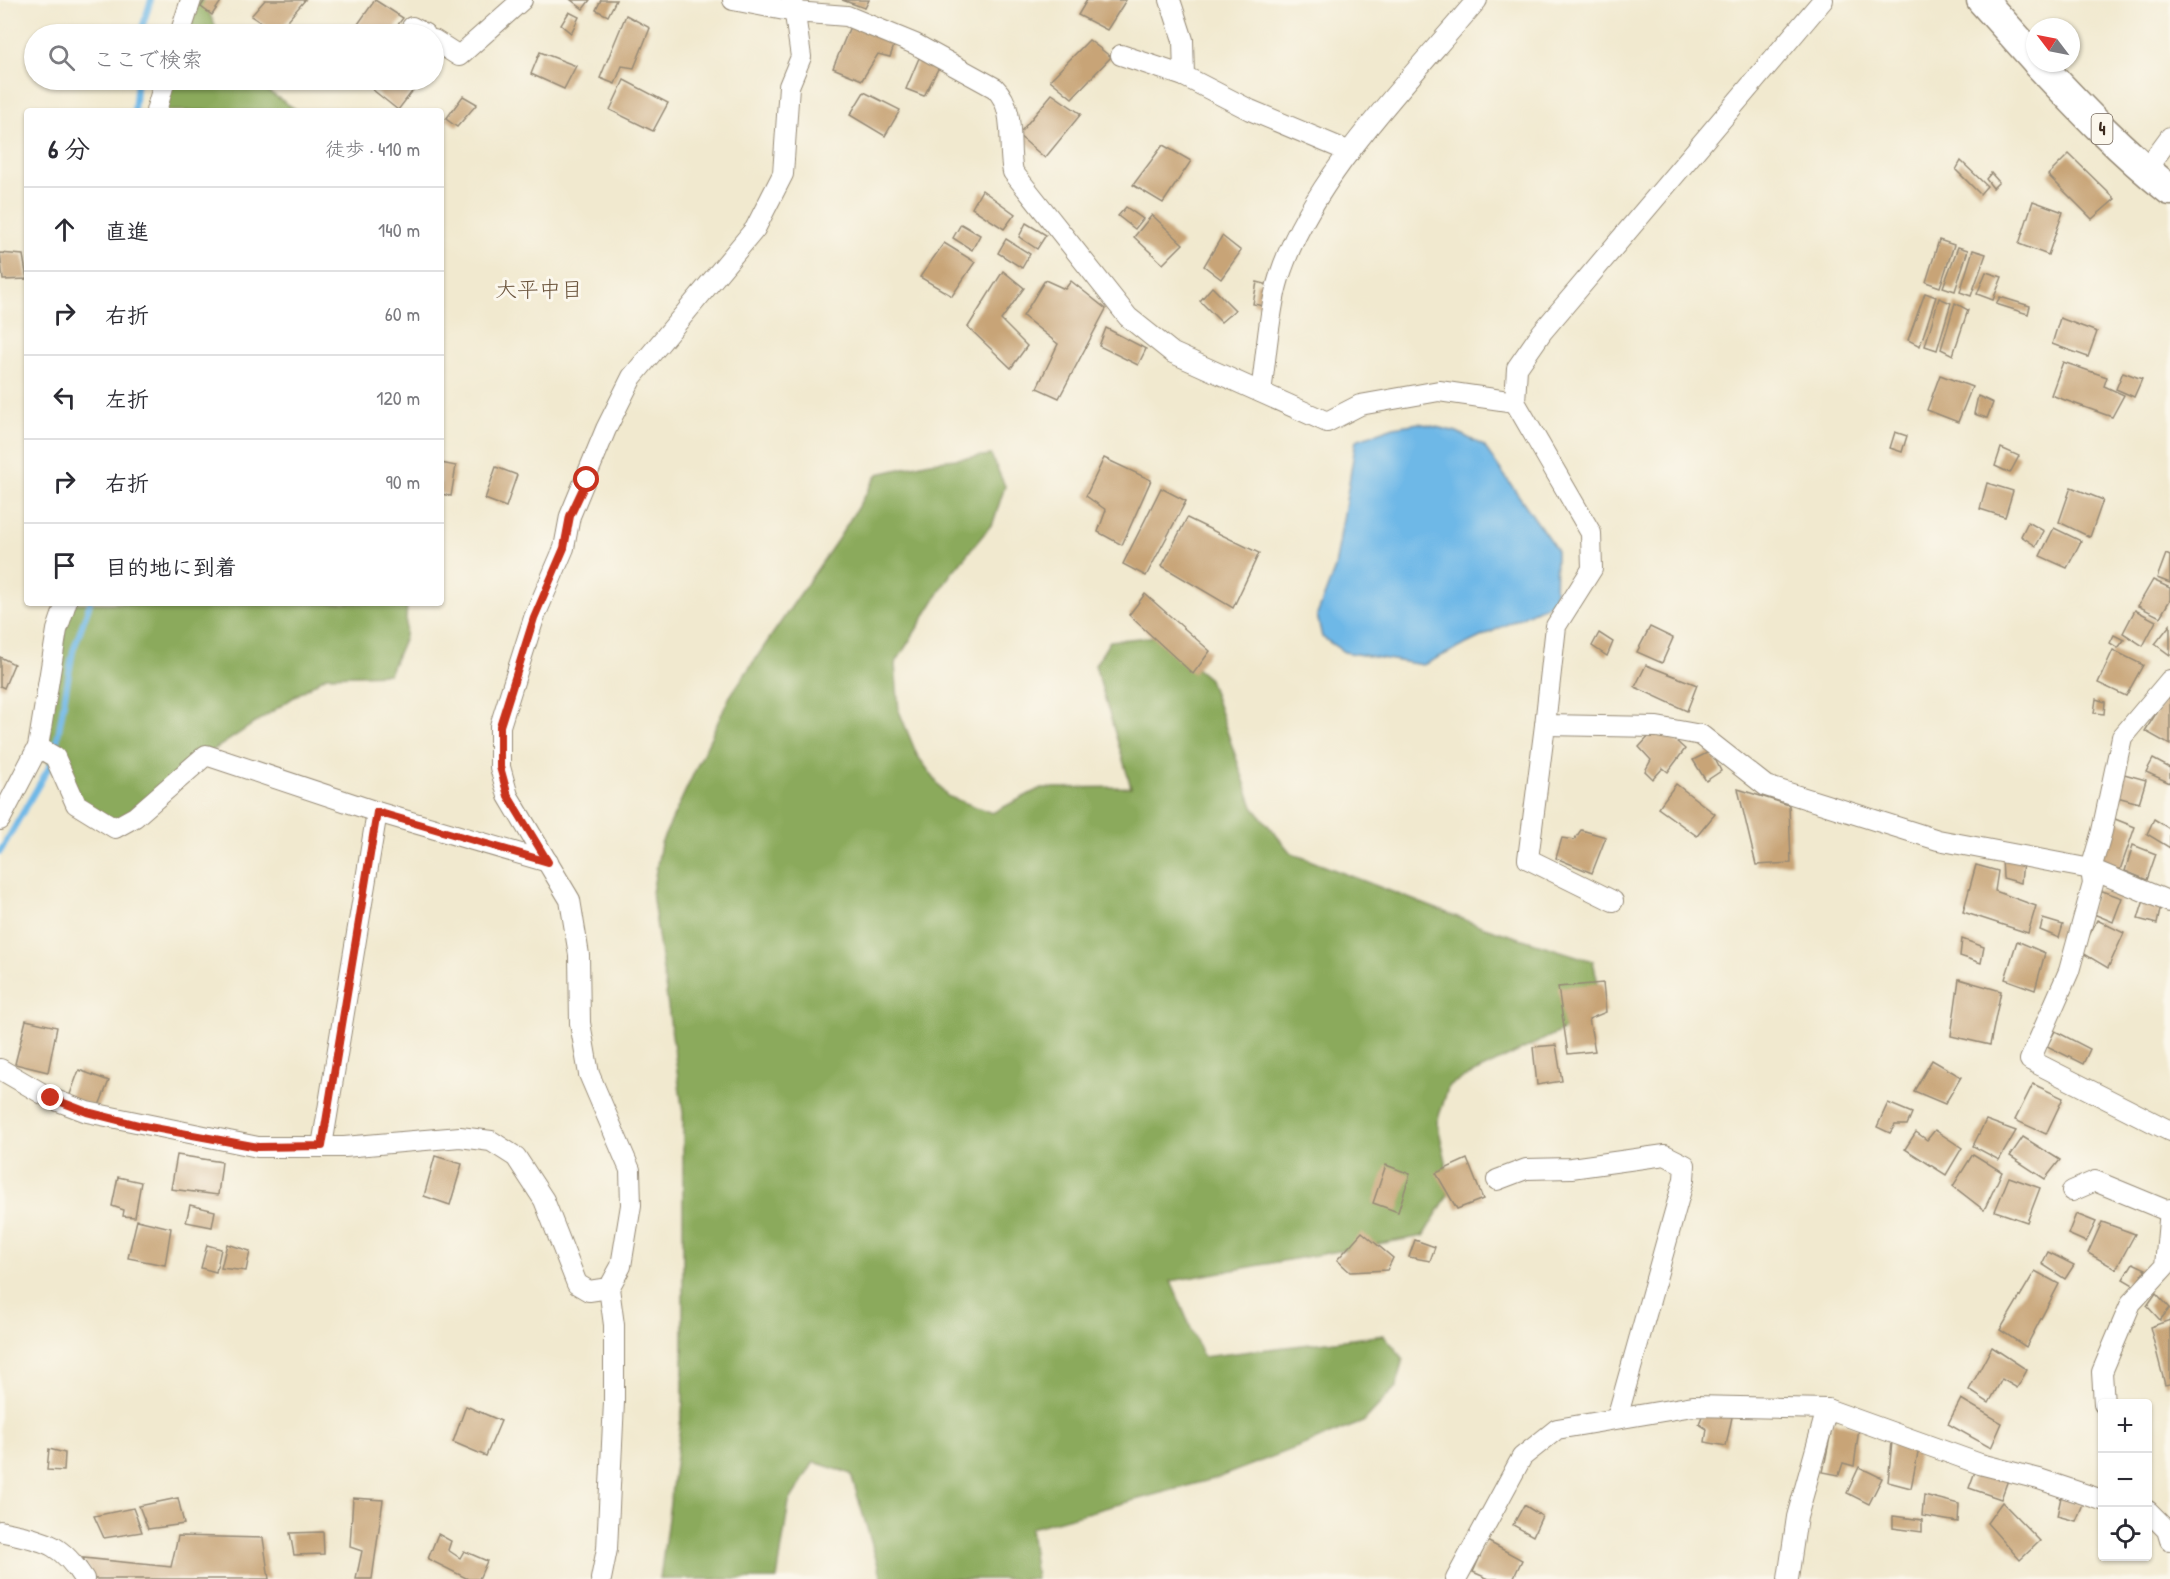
<!DOCTYPE html>
<html lang="ja">
<meta charset="utf-8">
<style>
:root{--surface:#fff;--page:#f2f2f3;--text:#2b2b33;--muted:#7c7c81;--line:#e1e1e2}
body{margin:0;font-family:"Patrick Hand","Klee One",sans-serif;background:var(--page);color:var(--text)}
.controls{position:absolute;right:18px;bottom:18px;display:grid;overflow:hidden;border-radius:6px;box-shadow:0 2px 4px #0004}
.controls button{width:54px;height:54px;display:grid;place-items:center;padding:0;border:0;border-bottom:2px solid var(--line);background:var(--surface);color:var(--text);font:30px sans-serif}
.compass{position:absolute;left:2026px;top:18px;width:54px;height:54px;border-radius:50%;background:var(--surface);box-shadow:0 2px 4px #0004;rotate:302deg}
.stop{position:absolute;width:18px;height:18px;margin:-14px;border:4px solid #c8321e;border-radius:50%;background:#fff}
.stop.end{background:#c8321e;border-color:#fff;box-shadow:0 2px 6px #0008}
.list{margin:0;padding:0;list-style:none}
h2{display:flex;justify-content:space-between;align-items:center;height:78px;margin:0;padding:0 24px;font-size:26px}
h2 small{font-size:20px;font-weight:400;color:var(--muted)}
.list li{display:grid;grid-template-columns:39px 1fr auto;gap:18px;align-items:center;box-sizing:border-box;height:84px;padding:0 24px;border-top:2px solid var(--line)}
.list b{display:block;font-size:22px;white-space:nowrap}
.list em{font-size:20px;font-style:normal;color:var(--muted)}
.icon{flex:none;width:33px;height:33px;fill:none;stroke:currentColor;stroke-width:2;stroke-linecap:round;stroke-linejoin:round}
.map{position:relative;flex:none;width:2170px;height:1579px;overflow:hidden}
.search{position:absolute;background:var(--surface);box-shadow:0 2px 4px #0004;left:24px;top:24px;width:420px;height:66px;display:flex;align-items:center;gap:15px;box-sizing:border-box;padding:0 21px;border-radius:33px;color:var(--muted);font-size:22px}
.panel{position:absolute;background:var(--surface);box-shadow:0 2px 4px #0004;left:24px;top:108px;width:420px;height:498px;border-radius:6px}
.map>svg:first-child{display:block}
.forest{fill:#8baa5c;stroke:#636a3d;stroke-width:1.5}
.water{fill:#6eb8e7;stroke:#547182;stroke-width:1.5}
.lines{fill:none;stroke-linecap:round;stroke-linejoin:round}
.stream{stroke:#6eb8e7;stroke-width:6}
.building{fill:#c8a477}
.minor-casing{stroke:#968a76;stroke-width:22}
.highway-casing{stroke:#968a76;stroke-width:33}
.minor{stroke:#fff;stroke-width:20}
.highway{stroke:#fff;stroke-width:30}
.route{stroke:#c8321e;stroke-width:8}
.labels{text-anchor:middle;stroke-width:6;stroke-linejoin:round;paint-order:stroke}
.shield{fill:#fbf7ec;stroke:#75685c;stroke-width:1.5}
.shield-label{font-size:18px;font-weight:bold;fill:#3b2a1e}
.quarter-label{font-size:22px;fill:#6c553d;stroke:#fbf7ec}
</style>
<div class="map">
<svg width="2170" height="1579" viewBox="0 0 2170 1579">
<rect width="100%" height="100%" fill="#fbf7ec"/>
<filter id="ink" filterUnits="userSpaceOnUse"><feTurbulence type="fractalNoise" baseFrequency=".0167" numOctaves="2"/><feDisplacementMap in="SourceGraphic" scale="12" xChannelSelector="R" yChannelSelector="G"/><feConvolveMatrix kernelMatrix="1 2 1 2 8 2 1 2 1" color-interpolation-filters="sRGB"/></filter>
<filter id="wash" filterUnits="userSpaceOnUse"><feTurbulence type="fractalNoise" baseFrequency=".008" numOctaves="4" result="noise"/><feDisplacementMap in="SourceGraphic" scale="24" xChannelSelector="R" yChannelSelector="G"/><feGaussianBlur stdDeviation="1.35" result="paint"/><feColorMatrix in="noise" values="0 0 0 0 0 0 0 0 0 0 0 0 0 0 0 0 0 1.4 0 .05"/><feComposite in="paint" operator="in"/></filter>
<g filter="url(#wash)">
<rect width="100%" height="100%" fill="#f1e9cf"/>
<g class="forest">
<path d="M191 0H203L219 34H180Z"/>
<path d="M165 80H251L298 111H156Z"/>
<path d="M991 455 1005 486 993 523 950 575 895 664 899 711 917 755 947 796 992 813 1041 788 1131 787 1095 665 1110 641 1158 636 1209 679 1253 807 1291 853 1481 926 1593 961 1602 1001 1561 1031 1449 1085 1437 1122 1446 1161 1448 1195 1423 1236 1171 1281 1203 1357 1384 1335 1403 1358 1396 1387 1363 1422 1217 1478 1030 1528 1036 1579H882L851 1474 814 1462 789 1502 777 1579H660L683 1403V1113L652 893 661 843 730 696 838 539 878 474 930 462Z"/>
<path d="M66 603H407L405 637 389 674 326 676 206 755 117 825 76 804 38 747Z"/>
</g>
<path class="water" d="M1419 423 1457 432 1484 446 1556 549 1555 601 1423 665 1344 652 1322 637 1317 615 1335 568 1356 440 1394 427Z"/>
<g class="lines">
<g class="stream">
<path d="M140 34 151 0"/>
<path d="M134 111 137 80"/>
<path d="M55 752 73 651 90 603"/>
<path d="M0 852 52 762"/>
</g>
</g>
<g id="blocks">
<g class="building">
<path d="M205 0H222L212 15 201 7Z"/>
<path d="M265 0H305L277 33 251 16Z"/>
<path d="M375 0 403 18 391 34H351Z"/>
<path d="M571 0H590L583 9Z"/>
<path d="M601 0H616L608 16 596 10Z"/>
<path d="M842 0H869L865 8Z"/>
<path d="M1087 0H1126L1107 30 1078 15Z"/>
<path d="M569 12 579 17 571 33 561 25Z"/>
<path d="M626 15 650 28 634 68 622 66 615 84 600 78Z"/>
<path d="M851 24 896 40 890 57 878 54 862 80 833 68Z"/>
<path d="M1089 40 1111 57 1072 98 1050 80Z"/>
<path d="M540 52 576 66 564 89 531 74Z"/>
<path d="M919 58 939 67 924 96 906 89Z"/>
<path d="M381 80H421L398 110 373 90Z"/>
<path d="M624 80 668 103 653 131 610 110Z"/>
<path d="M864 92 900 110 885 136 850 115Z"/>
<path d="M1052 94 1081 114 1045 158 1018 135Z"/>
<path d="M463 96 477 104 457 127 446 119Z"/>
<path d="M1163 145 1191 161 1163 203 1133 185Z"/>
<path d="M2069 154 2115 199 2092 219 2048 175Z"/>
<path d="M1961 161 1987 186 1980 194 1956 170Z"/>
<path d="M1991 173 1999 182 1993 188 1986 179Z"/>
<path d="M982 190 1015 214 1004 229 972 208Z"/>
<path d="M2033 201 2063 212 2048 255 2019 244Z"/>
<path d="M1126 207 1143 219 1135 229 1118 216Z"/>
<path d="M1152 215 1183 244 1163 264 1134 237Z"/>
<path d="M1026 223 1046 235 1037 249 1019 237Z"/>
<path d="M961 224 980 235 972 250 953 238Z"/>
<path d="M1222 236 1241 251 1221 279 1204 266Z"/>
<path d="M1006 239 1030 254 1022 268 998 253Z"/>
<path d="M1939 240 1954 245 1940 287 1926 282Z"/>
<path d="M944 243 975 262 952 296 920 277Z"/>
<path d="M1958 247 1968 250 1955 291 1943 287Z"/>
<path d="M1973 250 1986 254 1971 296 1960 292Z"/>
<path d="M0 253 23 255 27 279 3 280Z"/>
<path d="M1003 271 1024 288 1001 320 1027 346 1011 368 968 327Z"/>
<path d="M1986 272 2002 277 1993 300 1977 294Z"/>
<path d="M1045 280 1065 289 1071 281 1106 309 1059 398 1037 388 1058 344 1023 316Z"/>
<path d="M1257 282 1269 285 1264 306 1253 304Z"/>
<path d="M1212 287 1235 310 1221 322 1200 301Z"/>
<path d="M1925 293 1936 297 1920 346 1908 340Z"/>
<path d="M2000 297 2030 306 2028 314 1996 304Z"/>
<path d="M1939 298 1951 303 1937 350 1925 346Z"/>
<path d="M1955 303 1968 310 1953 355 1941 349Z"/>
<path d="M2060 318 2097 332 2088 357 2052 344Z"/>
<path d="M1106 328 1146 349 1138 365 1099 346Z"/>
<path d="M2063 362 2107 377 2104 386 2124 395 2112 417 2051 395Z"/>
<path d="M2123 372 2142 379 2134 397 2116 389Z"/>
<path d="M1940 375 1972 387 1958 422 1927 410Z"/>
<path d="M1978 396 1993 403 1987 418 1974 414Z"/>
<path d="M1895 432 1907 436 1902 452 1890 448Z"/>
<path d="M2001 448 2019 456 2010 473 1995 466Z"/>
<path d="M1104 458 1151 480 1122 545 1098 532 1106 510 1086 496Z"/>
<path d="M441 463 456 466 451 496 441 494Z"/>
<path d="M496 467 517 475 506 507 485 499Z"/>
<path d="M1987 483 2013 491 2005 517 1980 509Z"/>
<path d="M2071 487 2103 500 2090 537 2059 522Z"/>
<path d="M1161 488 1186 501 1146 576 1123 564Z"/>
<path d="M1187 518 1259 553 1233 608 1162 566Z"/>
<path d="M2028 522 2044 531 2036 546 2021 536Z"/>
<path d="M2054 528 2081 541 2067 568 2040 556Z"/>
<path d="M2166 554 2170 556V583L2157 578Z"/>
<path d="M2153 580 2170 588V600L2160 617 2138 606Z"/>
<path d="M1145 594 1210 651 1193 674 1129 615Z"/>
<path d="M2135 610 2156 621 2143 646 2123 633Z"/>
<path d="M2170 625V655L2155 644Z"/>
<path d="M1650 627 1673 638 1662 663 1637 652Z"/>
<path d="M1599 633 1613 642 1607 656 1592 646Z"/>
<path d="M2114 635 2124 640 2118 648 2110 643Z"/>
<path d="M2113 650 2143 665 2126 696 2098 683Z"/>
<path d="M0 657 14 664 4 688 0 686Z"/>
<path d="M1646 665 1697 685 1687 711 1635 687Z"/>
<path d="M2170 691V745L2145 731Z"/>
<path d="M2096 699 2105 702 2104 714 2094 713Z"/>
<path d="M1652 733H1667L1685 749 1668 772 1663 768 1653 779 1645 771 1651 760 1639 747Z"/>
<path d="M1711 751 1721 771 1706 781 1693 760Z"/>
<path d="M2153 759 2170 768V783L2146 772Z"/>
<path d="M2124 774 2146 780 2139 803 2117 797Z"/>
<path d="M1676 784 1715 814 1697 836 1658 808Z"/>
<path d="M1738 789 1789 805 1791 863 1756 865Z"/>
<path d="M2110 817 2135 827 2120 870 2098 863Z"/>
<path d="M2154 819 2170 829V848L2147 834Z"/>
<path d="M1581 830 1606 837 1592 873 1556 858 1562 838 1574 840Z"/>
<path d="M2133 845 2156 854 2147 880 2125 871Z"/>
<path d="M2002 858 2023 860 2021 883 2003 878Z"/>
<path d="M1976 865 1998 871 1995 891 2036 906 2028 933 1963 912Z"/>
<path d="M2097 889 2122 898 2113 922 2089 912Z"/>
<path d="M2144 900 2161 905 2157 924 2138 919Z"/>
<path d="M2043 919 2063 925 2059 938 2040 930Z"/>
<path d="M2097 920 2124 933 2108 968 2081 952Z"/>
<path d="M1962 939 1984 947 1981 963 1960 956Z"/>
<path d="M2017 941 2045 953 2035 990 2005 979Z"/>
<path d="M1959 979 2001 991 1990 1045 1951 1036Z"/>
<path d="M1603 983 1606 1012 1589 1019 1595 1051 1568 1054 1558 987Z"/>
<path d="M26 1020 57 1027 48 1072 15 1064Z"/>
<path d="M2055 1031 2090 1049 2083 1064 2047 1046Z"/>
<path d="M1556 1045 1562 1081 1537 1085 1533 1047Z"/>
<path d="M1932 1060 1961 1077 1945 1104 1914 1091Z"/>
<path d="M79 1070 109 1081 98 1108 69 1097Z"/>
<path d="M2033 1084 2063 1098 2046 1134 2015 1120Z"/>
<path d="M1888 1103 1912 1113 1907 1125H1895L1890 1133 1877 1127Z"/>
<path d="M1986 1120 2016 1131 1999 1160 1973 1146Z"/>
<path d="M1935 1130 1962 1148 1946 1175 1905 1149 1916 1132 1927 1140Z"/>
<path d="M2023 1137 2060 1160 2045 1179 2010 1156Z"/>
<path d="M1973 1154 2002 1172 1984 1210 1953 1186Z"/>
<path d="M177 1155 222 1162 218 1195 171 1189Z"/>
<path d="M435 1156 462 1164 450 1205 424 1196Z"/>
<path d="M1467 1159 1483 1199 1457 1209 1436 1173Z"/>
<path d="M1386 1165 1410 1174 1398 1212 1373 1203Z"/>
<path d="M118 1177 141 1182 135 1217 123 1216 124 1210 112 1206Z"/>
<path d="M2009 1177 2040 1188 2027 1222 1995 1211Z"/>
<path d="M190 1205 215 1211 212 1227 186 1222Z"/>
<path d="M2076 1214 2096 1222 2086 1242 2068 1234Z"/>
<path d="M137 1220 171 1228 165 1265 128 1258Z"/>
<path d="M2102 1222 2135 1234 2116 1269 2088 1253Z"/>
<path d="M1362 1232 1393 1258 1387 1270 1350 1272 1337 1260Z"/>
<path d="M1415 1240 1435 1247 1430 1261 1409 1257Z"/>
<path d="M227 1244 250 1251 246 1271 221 1268Z"/>
<path d="M207 1245 221 1249 216 1272 201 1268Z"/>
<path d="M2048 1252 2074 1265 2065 1279 2042 1264Z"/>
<path d="M2133 1263 2146 1269 2135 1286 2123 1279Z"/>
<path d="M2035 1271 2059 1284 2026 1347 2000 1330Z"/>
<path d="M2156 1293 2170 1308 2160 1320 2147 1306Z"/>
<path d="M2170 1320V1384L2165 1385 2150 1327Z"/>
<path d="M1992 1347 2027 1370 2017 1388 2002 1379 1989 1403 1969 1390Z"/>
<path d="M1961 1399 2002 1423 1991 1448 1948 1424Z"/>
<path d="M466 1406 501 1421 486 1456 453 1442Z"/>
<path d="M1704 1411 1732 1417 1726 1446 1705 1442 1707 1429 1699 1424Z"/>
<path d="M1833 1422 1859 1428 1854 1466 1843 1463 1839 1475 1823 1472Z"/>
<path d="M1892 1442 1919 1448 1911 1488 1888 1482Z"/>
<path d="M49 1449 65 1453 64 1471 47 1470Z"/>
<path d="M1977 1466 2009 1477 2001 1499 1969 1488Z"/>
<path d="M1859 1467 1882 1478 1869 1504 1847 1493Z"/>
<path d="M1924 1495 1959 1504 1958 1522 1922 1516Z"/>
<path d="M2061 1497 2083 1504 2076 1521 2057 1516Z"/>
<path d="M178 1498 184 1524 148 1529 139 1506Z"/>
<path d="M353 1498 383 1500 372 1579H356L362 1551 350 1547Z"/>
<path d="M2002 1502 2040 1541 2020 1560 1987 1523Z"/>
<path d="M1524 1505 1542 1516 1533 1536 1513 1525Z"/>
<path d="M133 1508 142 1532 104 1538 94 1516Z"/>
<path d="M1893 1516 1922 1520V1532L1893 1528Z"/>
<path d="M323 1532 324 1554 294 1555 290 1533Z"/>
<path d="M438 1534 451 1541 448 1550 460 1558 464 1551 487 1561 479 1579H468L428 1559Z"/>
<path d="M178 1536 263 1538 269 1579H94L83 1558 171 1567Z"/>
<path d="M1487 1541 1522 1560 1513 1579H1489L1473 1572Z"/>
</g>
</g>
</g>
<g filter="url(#ink)">
<use href="#blocks" fill-opacity="0" stroke="#968a76" stroke-width="1.5"/>
<g class="lines">
<defs>
<g id="minor">
<path d="M733 0 795 12 847 16 915 44 995 88C1017 110 1007 144 1013 172L1128 317 1173 353 1327 422 1360 405 1439 391 1515 402"/>
<path d="M1170 0 1183 40 1184 76 1250 110 1350 152"/>
<path d="M1823 0 1542 332 1517 368 1515 402 1591 533 1592 569 1556 626 1545 725 1657 727 1701 735 1766 786 1938 840 2091 869 2170 902"/>
<path d="M412 27 425 34"/>
<path d="M180 34 191 0"/>
<path d="M434 40 459 56 522 0"/>
<path d="M1121 55 1184 76"/>
<path d="M156 111 165 80"/>
<path d="M2145 171 2170 137"/>
<path d="M1261 392C1266 359 1269 309 1279 278 1310 179 1410 80 1477 0"/>
<path d="M2170 680 2122 737 2102 831 2091 869 2093 884 2069 971 2030 1060 2170 1131"/>
<path d="M1545 725 1528 859 1613 901"/>
<path d="M38 747 55 757 76 804 115 828 135 817 206 755 377 812 548 862"/>
<path d="M0 820 38 747 57 630 66 603"/>
<path d="M0 1069 50 1098 87 1112 258 1147H344L460 1137 491 1141 516 1157 544 1200 577 1284 589 1291 609 1288"/>
<path d="M322 1146 377 812"/>
<path d="M1497 1180 1526 1169 1571 1168 1665 1155 1685 1165 1684 1179 1617 1418"/>
<path d="M2072 1191 2095 1181 2170 1212"/>
<path d="M2104 1404 2102 1372 2131 1303 2165 1266 2170 1209"/>
<path d="M2148 1511 2167 1530 2170 1540"/>
<path d="M0 1531C42 1541 59 1540 84 1579"/>
<path d="M601 1579 607 1549 614 1402V1325L609 1288 621 1266 631 1205 630 1170 589 1074 580 1023 579 955 570 900 508 796 500 767V726L534 618 564 548 570 516 606 429 632 377 755 229 783 174 789 86 801 57 793 0"/>
<path d="M1456 1579 1522 1457 1557 1429 1693 1406 1827 1409"/>
<path d="M1788 1579 1797 1517 1827 1409 1980 1464 2039 1479 2102 1500"/>
</g>
<g id="highway">
<path d="M1982 0 2035 59"/>
<path d="M2038 63C2080 108 2122 152 2170 190"/>
</g>
</defs>
<use href="#minor" class="minor-casing"/>
<use href="#highway" class="highway-casing"/>
<use href="#minor" class="minor"/>
<use href="#highway" class="highway"/>
</g>
</g>
<g class="lines" filter="url(#ink)">
<path class="route" d="M51 1098 87 1112 138 1125 258 1147 322 1146 377 812 548 862 508 796 500 767V726L534 618 564 548 570 516 587 480"/>
</g>
<g class="labels">
<rect class="shield" x="2091.5" y="114" width="21" height="30" rx="4.5"/>
<g class="shield-label">
<text x="2102" y="135">4</text>
</g>
<g class="quarter-label">
<text x="539" y="297">大平中目</text>
</g>
</g>
</svg>
<div class="controls">
<button>+</button>
<button>−</button>
<button><svg class="icon" aria-label="locate" viewBox="0 0 24 24"><circle cx="12" cy="12" r="6"/><path d="M12 2v4M12 18v4M2 12h4M18 12h4"/></svg></button>
</div>
<svg class="compass" viewBox="-18 -18 36 36"><path d="M0-13l5 13h-10z" fill="#e53935"/><path d="M0 13l5-13h-10z" fill="#7c7c81"/></svg>
<div class="stop" style="left:587px;top:480px"></div>
<div class="stop end" style="left:51px;top:1098px"></div>
<div class="search"><svg class="icon" aria-label="search" viewBox="0 0 24 24"><circle cx="10" cy="10" r="6"/><path d="M15 15l6 6"/></svg>ここで検索</div>
<section class="panel">
<h2>6 分<small>徒歩 · 410 m</small></h2>
<ul class="list">
<li><svg class="icon" aria-label="ahead" viewBox="0 0 24 24"><path d="M12 20V5M6 11l6-6 6 6"/></svg><div><b>直進</b></div><em>140 m</em></li>
<li><svg class="icon" aria-label="right" viewBox="0 0 24 24"><path d="M7 20v-9h11M14 6l5 5-5 5"/></svg><div><b>右折</b></div><em>60 m</em></li>
<li><svg class="icon" aria-label="left" viewBox="0 0 24 24"><path d="M17 20v-9H6M10 6l-5 5 5 5"/></svg><div><b>左折</b></div><em>120 m</em></li>
<li><svg class="icon" aria-label="right" viewBox="0 0 24 24"><path d="M7 20v-9h11M14 6l5 5-5 5"/></svg><div><b>右折</b></div><em>90 m</em></li>
<li><svg class="icon" aria-label="arrive" viewBox="0 0 24 24"><path d="M6 21V4h12l-3 4 3 4H6"/></svg><div><b>目的地に到着</b></div></li>
</ul>
</section>
</div>
